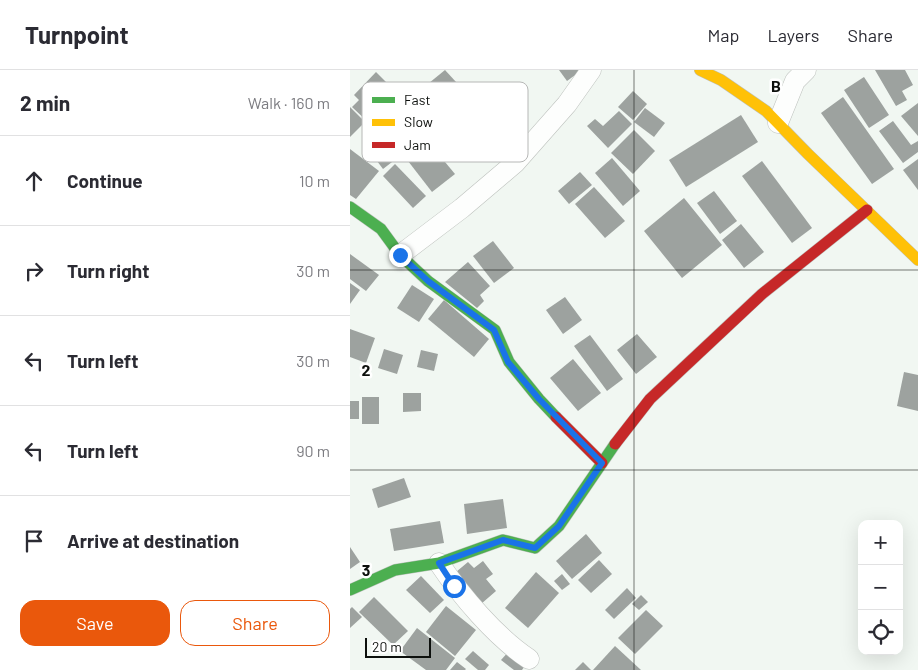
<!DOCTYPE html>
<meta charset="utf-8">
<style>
:root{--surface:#fff;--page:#f2f2f3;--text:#2b2b33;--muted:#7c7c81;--line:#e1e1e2;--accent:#ea580c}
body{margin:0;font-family:Barlow,sans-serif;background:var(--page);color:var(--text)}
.controls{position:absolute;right:15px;bottom:15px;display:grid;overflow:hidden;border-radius:10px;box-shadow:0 5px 20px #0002}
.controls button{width:45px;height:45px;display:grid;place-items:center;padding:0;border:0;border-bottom:1px solid var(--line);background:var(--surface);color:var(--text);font:25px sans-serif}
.scale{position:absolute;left:15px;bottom:12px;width:66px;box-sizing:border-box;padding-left:5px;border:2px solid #0d100d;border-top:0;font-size:14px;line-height:18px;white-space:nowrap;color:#0d100d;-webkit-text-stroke:4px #fff;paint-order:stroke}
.stop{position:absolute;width:15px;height:15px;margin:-11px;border:4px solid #1a73e8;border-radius:50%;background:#fff}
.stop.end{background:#1a73e8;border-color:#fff;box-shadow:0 1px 5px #0008}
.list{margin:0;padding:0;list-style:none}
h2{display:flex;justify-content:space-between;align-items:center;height:65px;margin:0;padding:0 20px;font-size:21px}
h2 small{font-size:16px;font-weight:400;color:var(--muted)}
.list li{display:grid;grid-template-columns:32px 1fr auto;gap:15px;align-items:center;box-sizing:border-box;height:90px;padding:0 20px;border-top:1px solid var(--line)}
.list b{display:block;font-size:19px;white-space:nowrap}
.list em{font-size:16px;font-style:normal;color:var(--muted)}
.actions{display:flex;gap:10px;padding:15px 20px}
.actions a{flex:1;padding:11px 0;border:1px solid var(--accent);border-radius:15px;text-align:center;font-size:18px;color:var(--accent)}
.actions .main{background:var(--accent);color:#fff}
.icon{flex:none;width:28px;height:28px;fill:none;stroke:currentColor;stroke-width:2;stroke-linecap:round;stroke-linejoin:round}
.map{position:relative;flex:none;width:568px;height:600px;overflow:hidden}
header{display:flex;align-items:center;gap:30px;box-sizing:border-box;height:70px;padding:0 25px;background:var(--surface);border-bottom:1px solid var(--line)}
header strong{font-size:24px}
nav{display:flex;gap:28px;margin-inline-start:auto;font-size:18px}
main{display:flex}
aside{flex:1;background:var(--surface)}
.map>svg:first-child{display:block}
.building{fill:#9da29f}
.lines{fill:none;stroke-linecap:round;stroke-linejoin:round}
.street-casing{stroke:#bdc1bd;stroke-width:21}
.fast-casing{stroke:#bdc1bd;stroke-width:12}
.slow-casing{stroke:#bdc1bd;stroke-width:12}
.jam-casing{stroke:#bdc1bd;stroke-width:12}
.street{stroke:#fdfefd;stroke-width:20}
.fast{stroke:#4caf50;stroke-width:11}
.slow{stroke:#ffc107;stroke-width:11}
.jam{stroke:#c62828;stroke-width:11}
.route{stroke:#1a73e8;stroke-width:6}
.grid{fill:none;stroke:#0d100d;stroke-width:1;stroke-opacity:0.55}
.key{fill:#fff;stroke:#b6b7b6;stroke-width:1}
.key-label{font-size:14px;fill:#0d100d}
.grid-label{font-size:16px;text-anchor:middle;font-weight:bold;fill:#0d100d;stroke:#fff;stroke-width:5;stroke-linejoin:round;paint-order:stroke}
</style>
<header>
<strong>Turnpoint</strong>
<nav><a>Map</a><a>Layers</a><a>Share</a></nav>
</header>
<main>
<aside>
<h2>2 min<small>Walk · 160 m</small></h2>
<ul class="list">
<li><svg class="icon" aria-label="ahead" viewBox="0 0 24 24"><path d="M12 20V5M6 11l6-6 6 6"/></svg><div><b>Continue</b></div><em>10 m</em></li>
<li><svg class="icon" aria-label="right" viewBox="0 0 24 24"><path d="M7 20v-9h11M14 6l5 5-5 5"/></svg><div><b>Turn right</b></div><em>30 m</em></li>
<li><svg class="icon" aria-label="left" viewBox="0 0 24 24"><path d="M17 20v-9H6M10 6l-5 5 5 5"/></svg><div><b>Turn left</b></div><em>30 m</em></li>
<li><svg class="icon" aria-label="left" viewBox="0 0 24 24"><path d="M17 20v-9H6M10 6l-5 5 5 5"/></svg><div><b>Turn left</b></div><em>90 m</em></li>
<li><svg class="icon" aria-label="arrive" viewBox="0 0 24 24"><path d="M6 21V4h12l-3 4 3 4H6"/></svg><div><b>Arrive at destination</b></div></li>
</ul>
<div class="actions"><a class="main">Save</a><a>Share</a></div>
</aside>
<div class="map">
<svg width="568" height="600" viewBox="0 0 568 600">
<rect width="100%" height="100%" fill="#f1f7f2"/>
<g class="building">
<path d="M95 0 118 25 79 58 57 31Z"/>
<path d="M209 0H232L217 11Z"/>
<path d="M525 0H555L563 15 552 21 557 30 546 36Z"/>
<path d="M26 2 48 24 20 54 2 37 9 30 4 25Z"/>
<path d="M514 7 539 45 519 58 494 20Z"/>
<path d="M283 21 297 34 283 50 268 37Z"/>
<path d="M493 27 544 99 522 114 471 43Z"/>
<path d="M568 33V66L551 46Z"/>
<path d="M0 37 15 52 0 67Z"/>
<path d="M295 38 315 53 304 67 284 52Z"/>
<path d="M269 41 282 54 258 78 237 56 245 49 253 56Z"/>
<path d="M391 45 408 72 336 117 319 90Z"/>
<path d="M43 47 64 75 33 99 12 71Z"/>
<path d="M543 51 561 75 568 71V82L553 93 529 61Z"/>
<path d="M284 60 305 81 283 104 261 83Z"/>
<path d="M80 74 105 104 82 122 58 91Z"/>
<path d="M0 79 29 101 6 129 0 125Z"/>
<path d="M262 88 290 121 273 136 245 103Z"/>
<path d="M568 89V120L553 100Z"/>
<path d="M412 91 462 158 442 173 392 106Z"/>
<path d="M45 94 76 126 63 138 33 106Z"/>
<path d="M230 102 242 115 219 134 208 121Z"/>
<path d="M244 117 275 151 255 168 225 134Z"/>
<path d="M364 121 387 151 370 164 347 133Z"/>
<path d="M334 128 372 175 332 208 294 161Z"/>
<path d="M391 154 414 182 394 198 372 170Z"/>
<path d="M143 171 164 198 144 213 123 186Z"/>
<path d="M0 184 29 205 16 221 0 209Z"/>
<path d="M118 192 140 216 130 225 134 231 127 238 95 212Z"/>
<path d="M0 213 10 220 0 234Z"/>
<path d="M62 215 84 229 69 252 47 238Z"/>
<path d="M215 227 232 250 213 264 196 240Z"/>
<path d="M94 230 139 269 124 287 78 249Z"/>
<path d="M0 259 25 268 16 293 0 287Z"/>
<path d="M287 264 307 287 286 304 267 280Z"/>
<path d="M240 265 273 309 257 321 224 276Z"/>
<path d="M34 279 53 285 47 304 28 298Z"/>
<path d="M71 280 88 284 84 301 67 297Z"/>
<path d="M223 289 251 323 228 341 200 308Z"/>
<path d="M554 302 568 305V341L547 336Z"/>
<path d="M53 323H71V341L53 342Z"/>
<rect x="12" y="327" width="17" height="27"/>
<rect x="0" y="331" width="9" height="18"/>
<path d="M54 408 61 427 28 438 22 419Z"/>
<path d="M153 429 157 458 117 464 114 434Z"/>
<path d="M90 451 94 473 44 481 40 459Z"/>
<path d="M236 464 252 483 222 509 206 491Z"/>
<path d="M0 477 10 492 0 499Z"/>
<path d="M249 490 262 504 241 523 228 510Z"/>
<path d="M133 491 143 504 136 509 146 521 131 534 106 502 118 492 124 498Z"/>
<path d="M186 502 209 523 178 558 155 538Z"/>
<path d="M212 504 220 514 212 520 204 511Z"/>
<path d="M71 506 94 530 80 543 56 520Z"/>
<path d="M277 518 286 528 264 549 255 540Z"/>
<path d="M291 525 298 532 289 540 282 534Z"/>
<path d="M24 527 58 561 43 575 9 542Z"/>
<path d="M96 536 126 560 105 586 76 562Z"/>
<path d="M2 537 12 547 0 558V539Z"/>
<path d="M296 540 313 556 285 584 268 568Z"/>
<path d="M67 558 105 588 96 600H76L50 581Z"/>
<path d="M265 576 291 600H243Z"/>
<path d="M160 580 177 593 172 600H164L151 590Z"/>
<path d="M123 581 139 595 135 600H128L115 589Z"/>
<path d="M107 592 116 599 115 600H100Z"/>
<path d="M233 592 241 600H225Z"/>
</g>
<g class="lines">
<defs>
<g id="street">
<path d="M428 53 445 11 456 0"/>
<path d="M50 185 112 138 165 93 217 34 241 0"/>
<path d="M89 493C111 526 146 567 179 589"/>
</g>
<g id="fast">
<path d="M0 137 31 159 50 185 78 211 145 260 159 292 189 329 206 347"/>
<path d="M0 520 45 500 89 493 153 470 185 478 209 456 265 374"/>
</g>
<path id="slow" d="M350 0 371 10 416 41 458 84 568 190"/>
<g id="jam">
<path d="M206 347 252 393"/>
<path d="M265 374 300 329 412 224 517 140"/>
</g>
</defs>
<use href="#street" class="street-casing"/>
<use href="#fast" class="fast-casing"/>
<use href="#slow" class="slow-casing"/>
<use href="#jam" class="jam-casing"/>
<use href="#street" class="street"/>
<use href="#fast" class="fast"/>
<use href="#slow" class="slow"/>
<use href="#jam" class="jam"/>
</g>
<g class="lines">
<path class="route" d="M50 185 78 211 144 260 158 292 189 329 252 393 209 456 185 478 153 470 89 493 104 516"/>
</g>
<path class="grid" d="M284 0V600M0 200H568M0 400H568"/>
<rect x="12" y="12" width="166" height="80" rx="8" class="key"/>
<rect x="22" y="27" width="23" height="6" fill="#4caf50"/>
<rect x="22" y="49" width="23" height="7" fill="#ffc107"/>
<rect x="22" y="72" width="23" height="6" fill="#c62828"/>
<g class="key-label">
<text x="54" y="35">Fast</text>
<text x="54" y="57">Slow</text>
<text x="54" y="80">Jam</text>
</g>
<g class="grid-label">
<text x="426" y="22">B</text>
<text x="16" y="306">2</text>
<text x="16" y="506">3</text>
</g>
</svg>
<div class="controls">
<button>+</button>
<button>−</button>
<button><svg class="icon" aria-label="locate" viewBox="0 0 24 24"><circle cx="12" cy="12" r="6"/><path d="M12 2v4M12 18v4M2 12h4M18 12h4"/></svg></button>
</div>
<div class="scale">20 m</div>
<div class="stop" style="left:104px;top:516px"></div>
<div class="stop end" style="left:50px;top:185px"></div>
</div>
</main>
